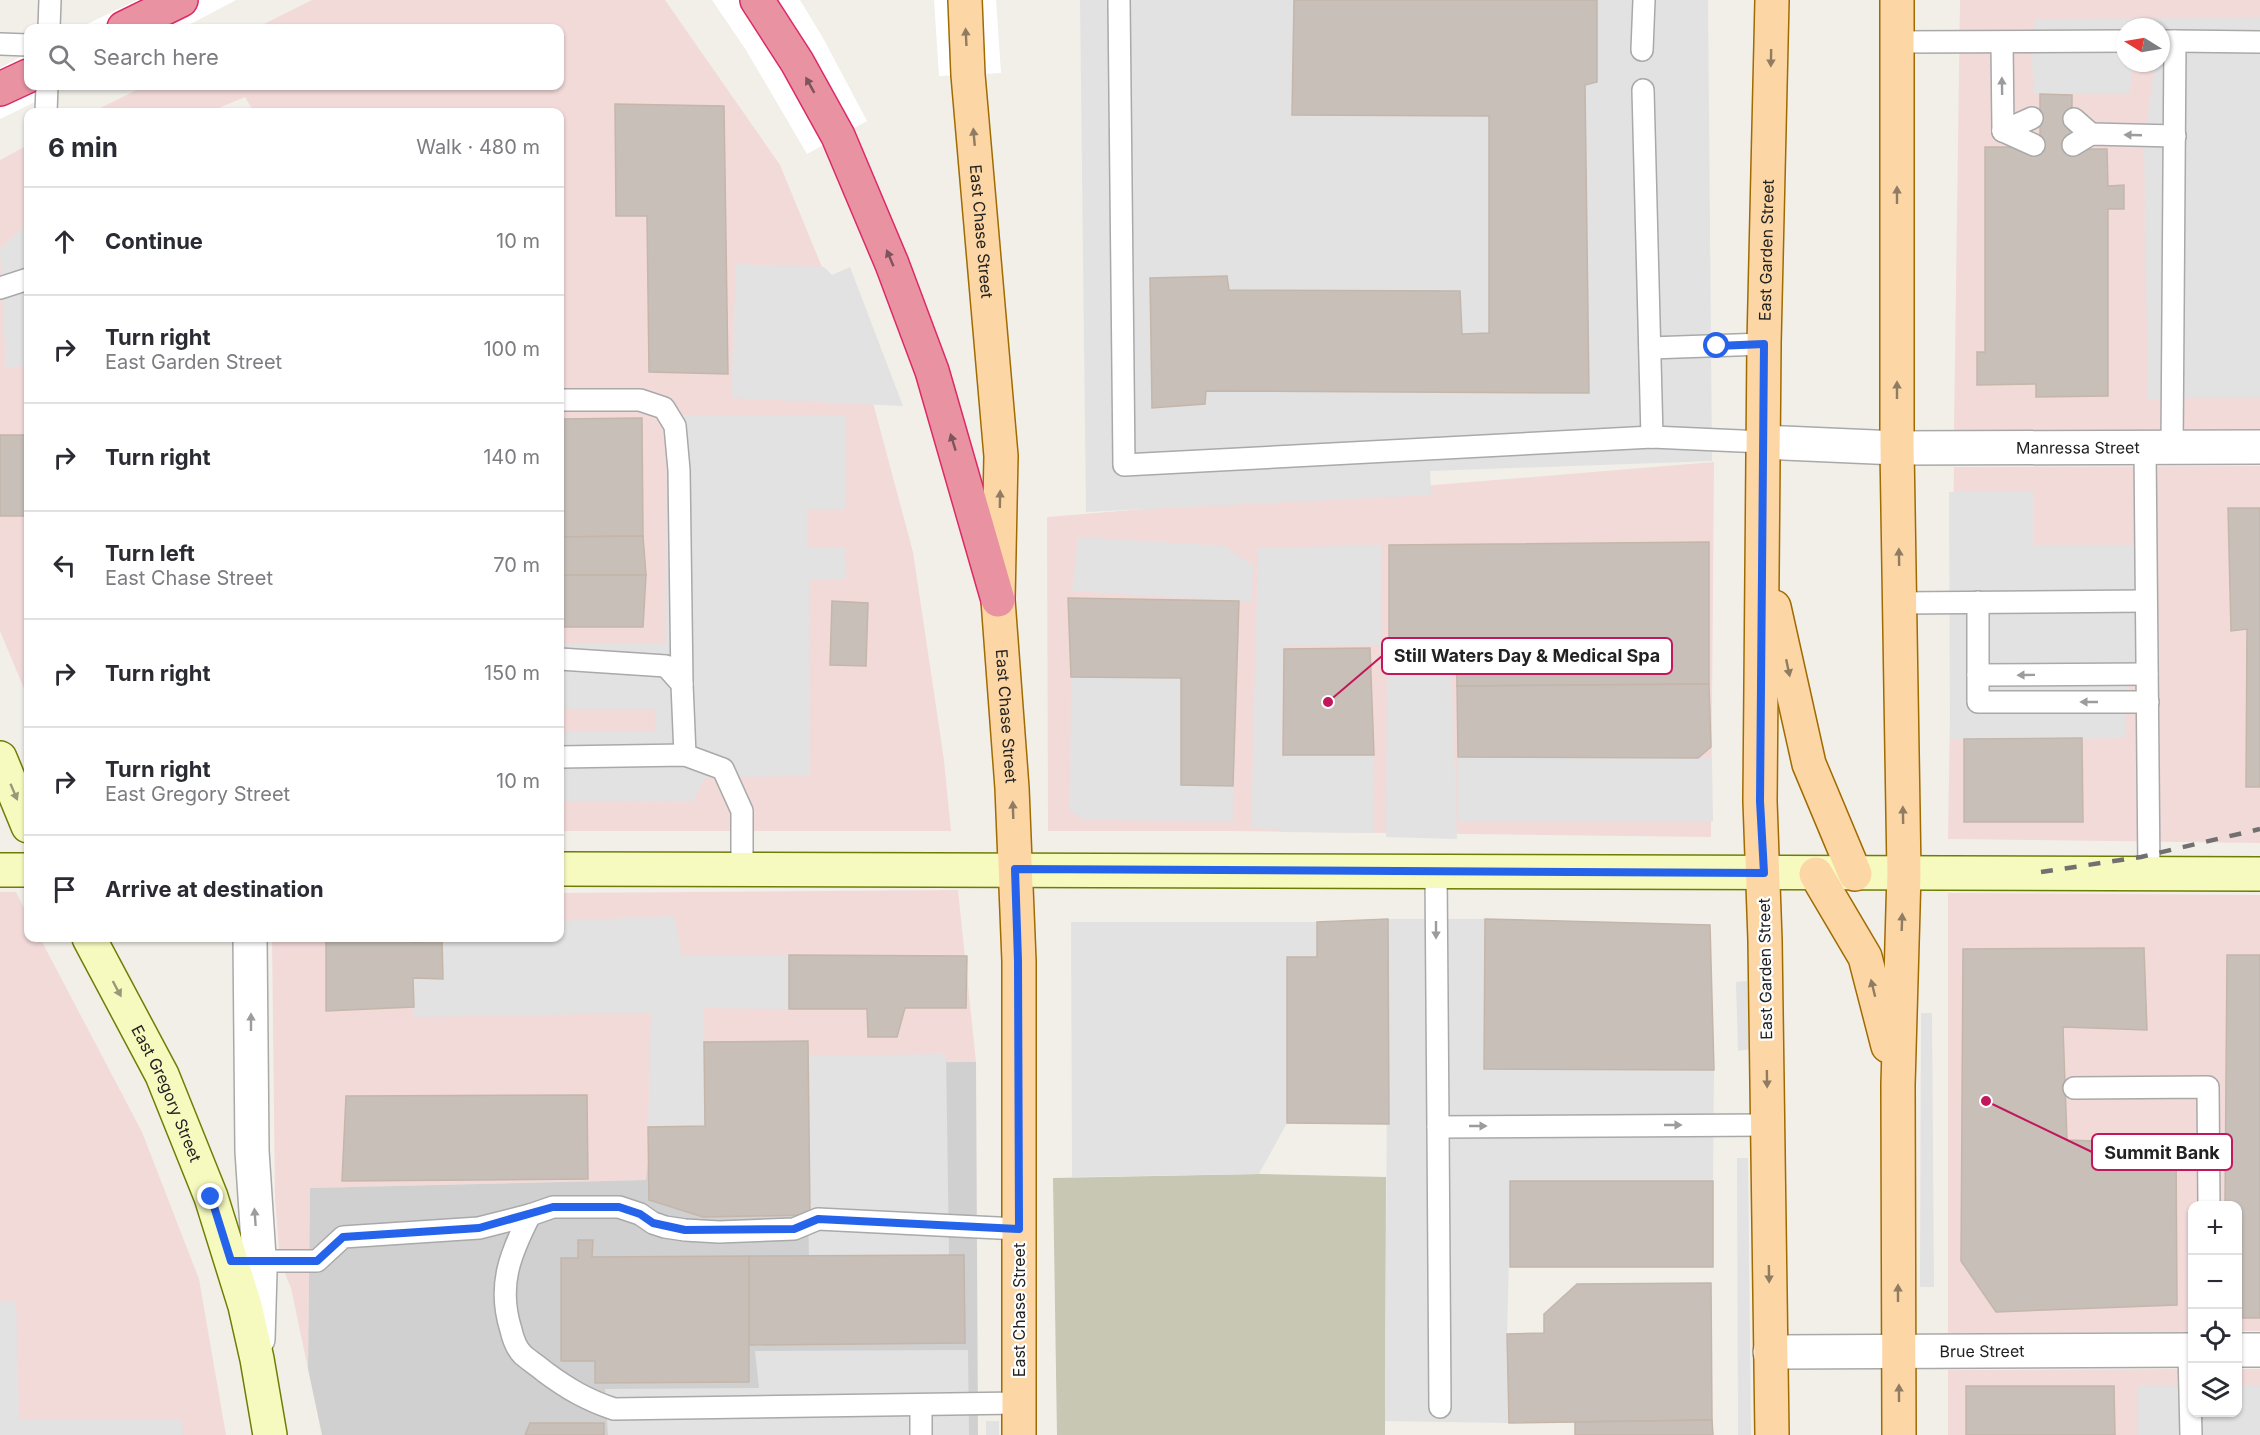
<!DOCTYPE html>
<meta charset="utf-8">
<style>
:root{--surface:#fff;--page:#f2f2f3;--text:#2b2b33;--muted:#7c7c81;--line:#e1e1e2}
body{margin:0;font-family:Inter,sans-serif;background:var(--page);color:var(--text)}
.controls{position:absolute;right:18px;bottom:18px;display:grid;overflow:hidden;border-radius:12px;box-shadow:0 2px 4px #0004}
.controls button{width:54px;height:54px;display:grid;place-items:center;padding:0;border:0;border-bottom:2px solid var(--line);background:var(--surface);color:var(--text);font:30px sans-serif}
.compass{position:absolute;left:2116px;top:18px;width:54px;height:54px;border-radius:50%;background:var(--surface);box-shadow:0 2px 4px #0004;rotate:281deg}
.stop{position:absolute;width:18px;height:18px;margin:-14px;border:4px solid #2563eb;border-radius:50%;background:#fff}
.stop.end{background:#2563eb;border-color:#fff;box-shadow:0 2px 6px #0008}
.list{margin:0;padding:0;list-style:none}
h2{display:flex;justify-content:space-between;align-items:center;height:78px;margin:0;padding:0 24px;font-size:26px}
h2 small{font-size:20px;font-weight:400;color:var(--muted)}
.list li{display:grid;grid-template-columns:39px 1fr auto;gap:18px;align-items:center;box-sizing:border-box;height:108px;padding:0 24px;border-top:2px solid var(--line)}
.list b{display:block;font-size:22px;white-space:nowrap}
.list p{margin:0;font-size:20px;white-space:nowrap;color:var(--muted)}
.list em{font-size:20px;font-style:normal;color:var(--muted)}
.icon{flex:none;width:33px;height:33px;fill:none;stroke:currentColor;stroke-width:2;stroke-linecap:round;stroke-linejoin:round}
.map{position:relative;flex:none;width:2260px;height:1435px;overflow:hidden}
.search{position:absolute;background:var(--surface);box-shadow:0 2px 4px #0004;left:24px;top:24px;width:540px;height:66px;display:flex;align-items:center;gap:15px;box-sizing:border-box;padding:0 21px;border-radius:12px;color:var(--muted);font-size:22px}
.panel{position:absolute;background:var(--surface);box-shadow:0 2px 4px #0004;left:24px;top:108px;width:540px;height:834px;border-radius:12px}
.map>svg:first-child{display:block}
.commercial{fill:#f2dad9;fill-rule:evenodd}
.religious{fill:#d0d0d0}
.construction{fill:#c7c7b4}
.parking{fill:#e2e2e2;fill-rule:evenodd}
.pier{fill:#fff}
.building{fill:#c7bfb8;stroke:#c4b6ab;stroke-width:1.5}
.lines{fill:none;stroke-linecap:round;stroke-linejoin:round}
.lane-casing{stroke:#a9a9a9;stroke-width:24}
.street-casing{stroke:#a9a9a9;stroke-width:36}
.secondary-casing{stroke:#707d05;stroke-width:36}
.primary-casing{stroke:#a06b00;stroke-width:36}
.highway-casing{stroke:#dc2a67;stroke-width:36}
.lane{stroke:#fff;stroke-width:21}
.street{stroke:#fff;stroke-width:33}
.secondary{stroke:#f7fabf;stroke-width:33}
.primary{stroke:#fcd6a4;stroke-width:33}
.highway{stroke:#e892a2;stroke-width:33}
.rail{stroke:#707070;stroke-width:4.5;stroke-dasharray:12 12;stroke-linecap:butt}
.oneway{fill:#8f7c63}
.oneway2{fill:#7b545c}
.oneway3{fill:#9c9c9c}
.oneway4{fill:#979978}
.route{stroke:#2563eb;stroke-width:8}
.labels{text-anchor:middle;stroke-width:4.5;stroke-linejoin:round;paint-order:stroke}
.street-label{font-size:16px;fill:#222;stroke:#fff}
.leader{fill:none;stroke:#c2185b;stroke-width:2}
.callout-dot{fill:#c2185b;stroke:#fff;stroke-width:2}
.callout{fill:#fff;stroke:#c2185b;stroke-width:2}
.callout-label{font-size:18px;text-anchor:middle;font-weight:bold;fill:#222}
</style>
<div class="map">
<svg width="2260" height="1435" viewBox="0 0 2260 1435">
<rect width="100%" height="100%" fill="#f2efe9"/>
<g class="commercial">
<path d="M312 0H665L780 165 864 369 913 552 944 760 951 831H560V112H254L245 97 209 112H92L145 86H560V28H256Z"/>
<path d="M1960 0H2260V429L1954 430ZM2125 27H2161V63H2125Z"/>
<path d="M28 145V698L0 631V160Z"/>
<path d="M1714 462 1711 837 1228 831H1048L1047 517Z"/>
<path d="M2260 466V843L1948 839 1954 467Z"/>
<path d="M958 890 976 1062 724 1063 728 1140 646 1180 310 1188 308 1369 291 1288 280 1261 275 1198 272 938H560V893Z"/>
<path d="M0 892H16L28 916V938H40L142 1132 199 1279 226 1435H0Z"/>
<path d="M1948 893 2260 895V1331H2238V1206H2192V1332L1948 1333Z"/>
<path d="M2192 1369V1412H2238V1369H2260V1435H1948V1370Z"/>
</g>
<path class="religious" d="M976 1062 978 1435H322L308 1369 310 1188 646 1180 650 1144 728 1140 724 1063Z"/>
<path class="construction" d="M1259 1174 1386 1177 1385 1435H1057L1053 1178Z"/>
<g class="parking">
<path d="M1080 0H1708L1712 461 1430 471 1431 495 1086 512Z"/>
<path d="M2260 18V397L2148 399 2144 143 2154 68 2133 64 2130 93 2034 94 2032 62 2035 19ZM2125 27H2161V63H2125Z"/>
<path d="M23 227H28V366L6 367 0 249Z"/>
<path d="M736 264 824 267 832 275 850 267 903 406 731 398Z"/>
<path d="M667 415H846V510H807V547H846L845 579H809L810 776 705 777 693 802 560 801V732L655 731V710H560V643H666Z"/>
<path d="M1949 492H2034V546H2145L2144 681H2125V738L1950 740Z"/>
<path d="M1078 537 1225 546 1253 566 1252 602 1072 591Z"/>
<path d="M1382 545 1381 645H1283L1282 757 1283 755H1374L1373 833 1282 832 1281 829 1251 828 1258 548Z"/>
<path d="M1387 652 1451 654 1457 839 1386 837Z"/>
<path d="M1071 677 1181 678V785L1233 786V821L1085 820 1070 811Z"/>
<path d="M1458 757 1712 758 1713 821 1458 822Z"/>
<path d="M674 916 682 956 789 955V1009L704 1008 705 1126 648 1127 651 1013 413 1017V978H443V938H560V921Z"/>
<path d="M1388 919H1485L1714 1070 1713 1181H1511L1507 1334 1509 1423 1385 1421Z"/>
<path d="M1071 922H1317V957H1287V1123L1259 1174 1072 1177Z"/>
<path d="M1747 981 1751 1049 1738 1051 1736 982Z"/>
<path d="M1921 1013H1932L1934 1287H1920Z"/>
<path d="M946 1054 949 1255 809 1258 805 1056Z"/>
<path d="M1737 1158H1748L1751 1435H1738Z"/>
<path d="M16 1301 19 1419H182L183 1435H0V1302Z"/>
<path d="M968 1350 969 1435H608L605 1389 759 1388 755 1351Z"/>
<path d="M2138 1386H2192V1412H2238V1386H2260V1435H2138Z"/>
<rect x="986" y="1421" width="13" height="14"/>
</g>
<g class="pier">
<path d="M137 0H236L183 28H79Z"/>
<path d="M712 0H800L823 38 867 121 807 154 746 50Z"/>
<path d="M934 0H996L1001 73 939 76Z"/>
<path d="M28 53V86H68L0 119V68Z"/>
</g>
<g class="building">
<path d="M1294 0H1597V82L1585 85 1589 393 1206 391 1205 404 1152 408 1150 278 1227 276 1229 290 1460 291 1462 334 1489 333V116L1292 115Z"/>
<path d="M2040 94 2072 95V149H2107L2108 186 2124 185V209H2108V396L2036 397V384L1977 385V352H1985V147H2040Z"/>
<path d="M615 104 724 106 728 374 649 372 647 216H616Z"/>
<path d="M642 418 643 536 560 537V419Z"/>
<rect x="0" y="435" width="28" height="81"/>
<path d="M2228 508H2260V787H2246L2247 629 2231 631Z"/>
<path d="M643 536 646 575H560V537Z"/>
<path d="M1709 542V684L1457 686 1456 643H1389V545Z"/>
<path d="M560 575H646L643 627H560Z"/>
<path d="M1068 598 1239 601 1233 786 1181 785V678L1071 677Z"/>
<path d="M832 601 868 603 866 666 830 665Z"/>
<path d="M1370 648 1374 755H1283L1284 649Z"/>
<path d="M1709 684 1711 747 1698 758 1458 757 1457 686Z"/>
<path d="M2082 738 2083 822H1964V739Z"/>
<path d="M1388 919 1389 1124 1287 1123V957H1317V922Z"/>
<path d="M1485 919 1710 925 1714 1070 1484 1069Z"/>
<path d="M326 938H414V942L442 940 443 979 413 978 414 1007 326 1011Z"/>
<path d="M2144 948 2147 1030 2063 1027 2067 1140 2176 1144 2177 1305 1996 1312 1961 1261 1963 949Z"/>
<path d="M789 955 967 956 966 1008H905L897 1037H868L867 1009H789Z"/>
<path d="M2227 955H2260V1318H2238V1206H2225Z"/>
<path d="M808 1041 810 1215 703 1217 649 1200 648 1127 705 1126 704 1042Z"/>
<path d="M587 1095 588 1179 342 1181 346 1096Z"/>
<rect x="1510" y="1181" width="203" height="86"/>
<path d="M578 1240H593L592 1257 749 1256V1382L595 1383V1361H561V1258H578Z"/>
<path d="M964 1255 965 1343 749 1345V1256Z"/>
<path d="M1711 1283 1712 1420 1509 1423 1507 1334 1544 1333V1314L1577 1284Z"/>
<path d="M1966 1386H2114L2115 1435H1966Z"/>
<path d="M1712 1420 1713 1435H1575V1422Z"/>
<path d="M530 1423H604V1435H525Z"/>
</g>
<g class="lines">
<defs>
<g id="lane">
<path d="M1119 0 1124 465 1652 437 1763 442"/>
<path d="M49 28 50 0"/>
<path d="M2161 41H2175L2172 448"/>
<path d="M2175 41 2260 42"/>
<path d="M1897 42 2125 41"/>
<path d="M2002 42 2003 131"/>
<path d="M0 44 28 45"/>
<path d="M1642 50 1644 0"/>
<path d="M1643 90 1652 437"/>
<path d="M46 112 47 86"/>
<path d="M2074 119 2091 134"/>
<path d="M2003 131 2034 145"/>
<path d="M2003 131 2032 118"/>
<path d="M2073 145 2091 134 2175 136"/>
<path d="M0 288 28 279"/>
<path d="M1650 348 1764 344"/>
<path d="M560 400H640L664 408 675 426 679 470 682 684"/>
<path d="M2145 448 2149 873"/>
<path d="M1978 602V702H2148"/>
<path d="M1899 603 2146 601"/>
<path d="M560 659 666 666 682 684 685 755"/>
<path d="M1978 675 2147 674"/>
<path d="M560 757 685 755 723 769 742 811V869"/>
<path d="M1436 872 1438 1127 1767 1125"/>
<path d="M2074 1088 2208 1087 2209 1206"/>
<path d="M1438 1127 1440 1407"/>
<path d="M1019 1229 818 1219 794 1229 719 1232 685 1230 665 1227 653 1223 640 1214 619 1207H553L530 1215C510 1254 497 1286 511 1330 513 1339 517 1349 523 1355 530 1361 538 1366 545 1372 568 1389 587 1400 614 1409L1019 1403"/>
<path d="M249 1261H317L343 1237 479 1228 530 1215"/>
<path d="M2189 1350 2191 1435"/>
<path d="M921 1435V1405"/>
</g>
<g id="street">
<path id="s1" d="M1763 442 1897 448 2260 447"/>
<path d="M250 938 252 1151 260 1272 258 1339"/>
<path d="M2238 1350H2260"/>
<path id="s2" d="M1770 1352 2192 1350"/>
</g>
<g id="secondary">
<path d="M0 758 28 826"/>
<path d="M560 869 2260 874"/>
<path d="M0 870H28"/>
<path id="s3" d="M89 938 162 1075 211 1197 245 1306 257 1359 270 1435"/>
</g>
<g id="primary">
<path id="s4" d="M965 0 968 75 1001 456 998 600 1012 788 1019 961V1435"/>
<path d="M1897 0V448L1904 873 1898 1085 1899 1435"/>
<path d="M1774 607 1809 764 1855 874"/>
<path d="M1816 874 1865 957 1888 1046"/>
<path id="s5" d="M1772 1435 1765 940 1760 801 1764 344 1772 0"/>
</g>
<g id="highway">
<path d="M757 0 797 62 838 136 892 264 932 371 998 600"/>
<path d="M124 28 181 0"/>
<path d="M0 89 28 76"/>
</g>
</defs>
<use href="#lane" class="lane-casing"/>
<use href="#street" class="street-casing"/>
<use href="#secondary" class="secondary-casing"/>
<use href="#primary" class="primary-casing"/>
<use href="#highway" class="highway-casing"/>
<use href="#lane" class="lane"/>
<use href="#street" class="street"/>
<use href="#secondary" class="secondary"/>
<use href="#primary" class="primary"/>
<use href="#highway" class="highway"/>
<path class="rail" d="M2041 872 2141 857 2260 829"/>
</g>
<defs><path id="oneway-solid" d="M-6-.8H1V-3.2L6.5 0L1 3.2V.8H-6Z" transform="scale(1.5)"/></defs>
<g class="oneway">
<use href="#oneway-solid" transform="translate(966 37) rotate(-93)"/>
<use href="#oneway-solid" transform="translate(1771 58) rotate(91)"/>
<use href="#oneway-solid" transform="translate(974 137) rotate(-95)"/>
<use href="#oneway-solid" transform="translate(1897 195) rotate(-90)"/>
<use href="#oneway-solid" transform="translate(1897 390) rotate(-90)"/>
<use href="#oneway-solid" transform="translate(1000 499) rotate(-89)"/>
<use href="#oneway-solid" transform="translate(1899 557) rotate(-91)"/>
<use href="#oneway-solid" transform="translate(1788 668) rotate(78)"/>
<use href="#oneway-solid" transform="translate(1013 810) rotate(-92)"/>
<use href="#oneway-solid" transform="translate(1903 815) rotate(-91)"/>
<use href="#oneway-solid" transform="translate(1902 922) rotate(-88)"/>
<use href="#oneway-solid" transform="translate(1873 988) rotate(-104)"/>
<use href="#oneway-solid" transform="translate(1767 1079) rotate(89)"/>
<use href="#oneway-solid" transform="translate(1769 1274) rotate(89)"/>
<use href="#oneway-solid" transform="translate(1898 1293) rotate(-90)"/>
<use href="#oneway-solid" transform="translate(1899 1393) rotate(-90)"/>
</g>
<g class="oneway2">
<use href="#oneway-solid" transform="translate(810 85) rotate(-119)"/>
<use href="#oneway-solid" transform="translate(890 258) rotate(-113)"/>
<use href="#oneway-solid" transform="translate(953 442) rotate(-107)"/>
</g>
<g class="oneway3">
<use href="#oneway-solid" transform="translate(2002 86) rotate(-91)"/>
<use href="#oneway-solid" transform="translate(2133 135) rotate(-178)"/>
<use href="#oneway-solid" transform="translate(2026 675) rotate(179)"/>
<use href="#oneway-solid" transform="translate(2089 702) rotate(-180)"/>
<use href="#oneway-solid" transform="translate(1436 930) rotate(90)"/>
<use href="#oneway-solid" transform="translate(251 1022) rotate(-90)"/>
<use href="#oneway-solid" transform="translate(1673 1125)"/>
<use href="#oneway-solid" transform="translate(1478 1126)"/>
<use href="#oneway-solid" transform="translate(255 1217) rotate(-94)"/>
</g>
<g class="oneway4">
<use href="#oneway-solid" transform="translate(14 792) rotate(67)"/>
<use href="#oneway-solid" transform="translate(117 989) rotate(62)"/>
</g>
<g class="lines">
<path class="route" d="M211 1197 231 1261H317L343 1237 479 1228 553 1207H619L640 1214 653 1223 685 1230 794 1229 818 1219 1019 1229 1018 961 1015 869 1764 873 1760 801 1764 344 1717 346"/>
</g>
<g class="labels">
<g class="street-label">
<text dy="6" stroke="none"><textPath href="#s4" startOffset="232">East Chase Street</textPath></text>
<text dy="6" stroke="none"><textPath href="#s5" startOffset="1185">East Garden Street</textPath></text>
<text dy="6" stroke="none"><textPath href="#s1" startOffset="315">Manressa Street</textPath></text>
<text dy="6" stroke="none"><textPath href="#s4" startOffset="718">East Chase Street</textPath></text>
<text transform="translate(1765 969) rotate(-91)" y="6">East Garden Street</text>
<text dy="6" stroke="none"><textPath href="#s3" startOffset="174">East Gregory Street</textPath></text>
<text transform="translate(1019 1310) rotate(-90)" y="6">East Chase Street</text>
<text dy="6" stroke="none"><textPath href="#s2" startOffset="212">Brue Street</textPath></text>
</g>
</g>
<path class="leader" d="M1328 702L1382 656M1986 1101L2092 1152"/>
<g class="callout-dot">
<circle cx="1328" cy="702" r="6"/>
<circle cx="1986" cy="1101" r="6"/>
</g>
<g class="callout">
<rect x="1382" y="638" width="290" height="36" rx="6"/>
<rect x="2092" y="1134" width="140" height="36" rx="6"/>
</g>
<g class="callout-label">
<text x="1527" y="662">Still Waters Day &amp; Medical Spa</text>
<text x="2162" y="1159">Summit Bank</text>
</g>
</svg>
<div class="controls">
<button>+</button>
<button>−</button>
<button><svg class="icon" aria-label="locate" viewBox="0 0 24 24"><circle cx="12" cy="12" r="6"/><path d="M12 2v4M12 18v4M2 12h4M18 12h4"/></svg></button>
<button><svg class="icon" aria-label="layers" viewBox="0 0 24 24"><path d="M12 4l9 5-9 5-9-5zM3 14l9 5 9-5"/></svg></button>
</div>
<svg class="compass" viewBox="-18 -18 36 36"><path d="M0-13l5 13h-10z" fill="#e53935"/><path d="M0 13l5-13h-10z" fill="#7c7c81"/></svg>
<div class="stop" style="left:1717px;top:346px"></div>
<div class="stop end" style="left:211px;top:1197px"></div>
<div class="search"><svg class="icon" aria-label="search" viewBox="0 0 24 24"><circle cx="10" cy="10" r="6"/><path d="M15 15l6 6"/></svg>Search here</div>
<section class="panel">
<h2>6 min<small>Walk · 480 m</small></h2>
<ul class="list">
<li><svg class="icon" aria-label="ahead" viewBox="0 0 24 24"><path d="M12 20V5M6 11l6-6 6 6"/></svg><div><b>Continue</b></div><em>10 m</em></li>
<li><svg class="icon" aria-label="right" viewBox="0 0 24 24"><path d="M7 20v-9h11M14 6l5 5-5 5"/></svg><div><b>Turn right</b><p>East Garden Street</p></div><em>100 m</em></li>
<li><svg class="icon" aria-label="right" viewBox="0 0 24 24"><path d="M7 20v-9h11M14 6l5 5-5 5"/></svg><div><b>Turn right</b></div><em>140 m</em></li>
<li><svg class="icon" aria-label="left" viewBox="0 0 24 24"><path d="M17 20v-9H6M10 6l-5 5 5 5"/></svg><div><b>Turn left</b><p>East Chase Street</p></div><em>70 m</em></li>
<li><svg class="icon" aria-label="right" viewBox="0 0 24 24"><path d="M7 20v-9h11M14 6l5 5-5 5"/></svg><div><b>Turn right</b></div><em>150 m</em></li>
<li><svg class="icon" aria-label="right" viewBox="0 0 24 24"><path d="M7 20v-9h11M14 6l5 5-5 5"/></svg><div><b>Turn right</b><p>East Gregory Street</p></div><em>10 m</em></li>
<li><svg class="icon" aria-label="arrive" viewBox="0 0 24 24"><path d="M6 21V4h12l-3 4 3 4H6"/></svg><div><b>Arrive at destination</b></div></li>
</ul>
</section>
</div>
